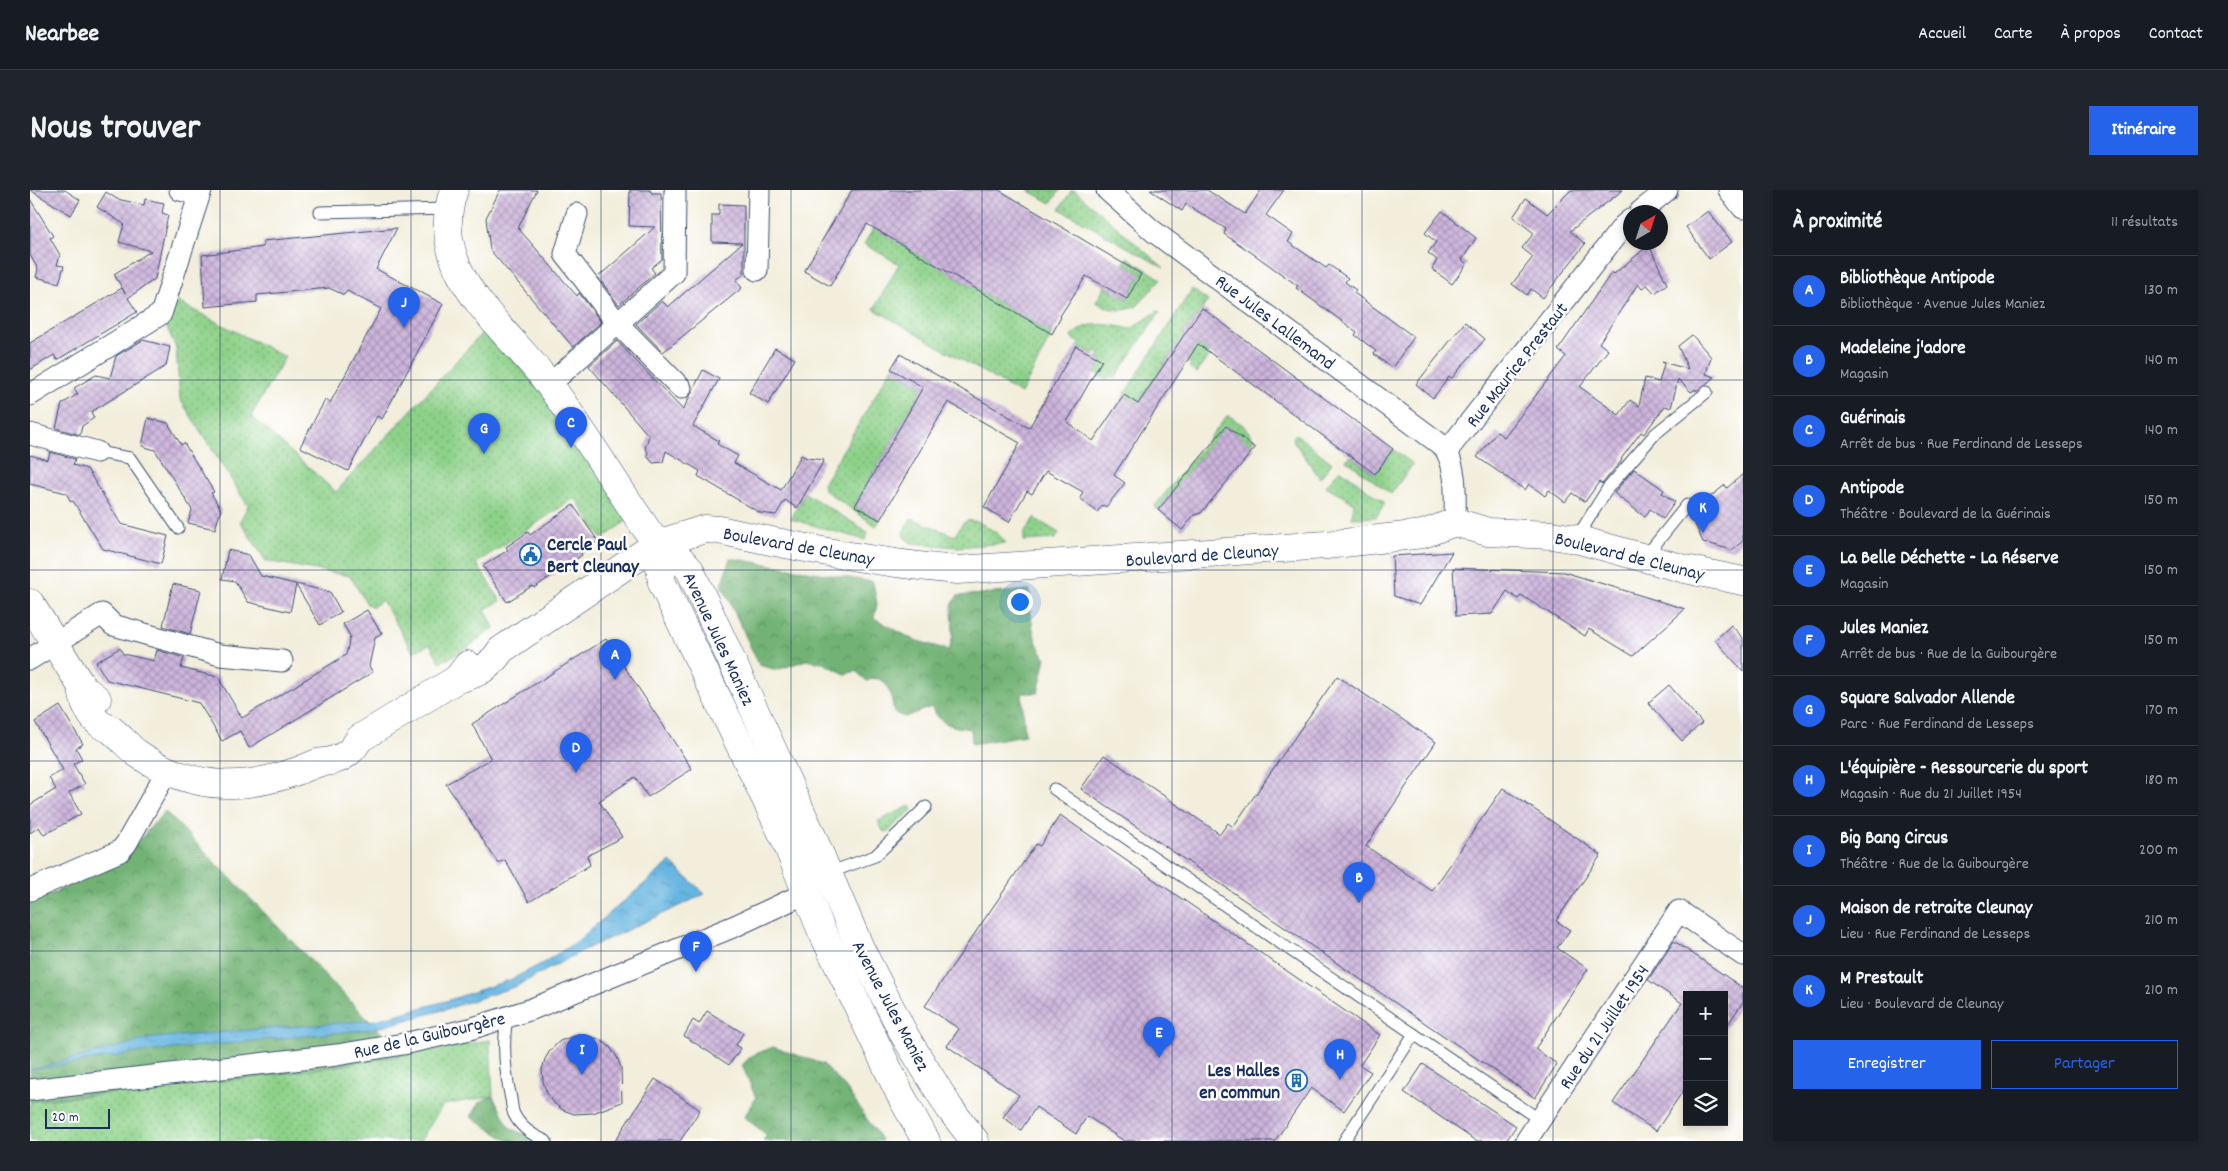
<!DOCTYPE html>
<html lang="fr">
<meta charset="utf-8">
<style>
:root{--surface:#171b24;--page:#20242c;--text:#f1f3f6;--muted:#9ea1a6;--line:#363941;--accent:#2563eb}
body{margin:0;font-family:Dekko,sans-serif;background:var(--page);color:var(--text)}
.controls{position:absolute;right:15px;bottom:15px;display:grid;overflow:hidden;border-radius:0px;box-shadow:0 2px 8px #0003}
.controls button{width:45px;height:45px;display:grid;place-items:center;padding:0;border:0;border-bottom:1px solid var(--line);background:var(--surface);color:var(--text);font:25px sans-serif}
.compass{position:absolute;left:1593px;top:15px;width:45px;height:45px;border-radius:50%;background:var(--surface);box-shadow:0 2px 8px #0003;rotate:39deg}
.scale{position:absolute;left:15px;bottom:12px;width:65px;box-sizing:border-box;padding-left:5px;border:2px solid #1b2f5e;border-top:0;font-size:14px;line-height:18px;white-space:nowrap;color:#1b2f5e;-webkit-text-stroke:4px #fff;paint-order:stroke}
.you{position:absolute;left:989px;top:411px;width:18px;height:18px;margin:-12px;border:4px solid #fff;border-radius:50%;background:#1a73e8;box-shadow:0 0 0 8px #1a73e833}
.badge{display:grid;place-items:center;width:32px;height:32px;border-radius:50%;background:var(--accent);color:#fff;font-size:16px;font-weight:700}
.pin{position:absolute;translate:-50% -41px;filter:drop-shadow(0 1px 2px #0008)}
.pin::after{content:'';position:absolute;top:26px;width:18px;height:15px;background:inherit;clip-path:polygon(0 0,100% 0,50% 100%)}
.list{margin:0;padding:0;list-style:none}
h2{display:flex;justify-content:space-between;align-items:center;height:65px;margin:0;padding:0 20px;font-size:21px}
h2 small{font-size:16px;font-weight:400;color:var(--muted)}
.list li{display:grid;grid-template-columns:32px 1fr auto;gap:15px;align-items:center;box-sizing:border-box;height:70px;padding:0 20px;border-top:1px solid var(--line)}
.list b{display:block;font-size:19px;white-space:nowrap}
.list p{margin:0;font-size:16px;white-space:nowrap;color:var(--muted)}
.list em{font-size:16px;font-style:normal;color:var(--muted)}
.actions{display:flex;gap:10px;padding:15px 20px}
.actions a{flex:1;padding:11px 0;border:1px solid var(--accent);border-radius:0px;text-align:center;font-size:18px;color:var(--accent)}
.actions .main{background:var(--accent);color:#fff}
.icon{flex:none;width:28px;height:28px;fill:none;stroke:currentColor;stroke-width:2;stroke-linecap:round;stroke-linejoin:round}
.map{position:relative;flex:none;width:1713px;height:951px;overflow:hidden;border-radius:0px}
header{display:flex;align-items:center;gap:30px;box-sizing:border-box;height:70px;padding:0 25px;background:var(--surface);border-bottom:1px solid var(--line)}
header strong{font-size:24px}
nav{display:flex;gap:28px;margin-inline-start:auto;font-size:18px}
.intro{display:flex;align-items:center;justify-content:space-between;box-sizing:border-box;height:120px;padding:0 30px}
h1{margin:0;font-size:35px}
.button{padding:12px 22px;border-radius:0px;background:var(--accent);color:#fff;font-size:18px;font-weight:700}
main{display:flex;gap:30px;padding:0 30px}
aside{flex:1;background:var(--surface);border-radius:0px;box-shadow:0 2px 8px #0003}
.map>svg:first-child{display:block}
.green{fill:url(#green-dots);stroke:#548074}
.forest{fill:url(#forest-crowns);stroke:#46716a}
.water{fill:url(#water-ripples);stroke:#40729f}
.building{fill:url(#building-cross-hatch)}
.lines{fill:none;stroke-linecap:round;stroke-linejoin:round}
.lane-casing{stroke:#3b4c71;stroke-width:13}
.street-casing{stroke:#3b4c71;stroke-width:23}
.secondary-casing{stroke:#3b4c71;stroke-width:29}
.lane{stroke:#fff;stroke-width:11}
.street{stroke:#fff;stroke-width:21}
.secondary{stroke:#fff;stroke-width:28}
.grid{fill:none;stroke:#1b2f5e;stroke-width:1;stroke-opacity:0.55}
.labels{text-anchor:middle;stroke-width:5;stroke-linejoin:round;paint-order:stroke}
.street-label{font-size:19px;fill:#1b2f5e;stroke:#fff}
.poi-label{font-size:19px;font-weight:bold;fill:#1b2f5e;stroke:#fff;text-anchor:start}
</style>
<header>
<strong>Nearbee</strong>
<nav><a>Accueil</a><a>Carte</a><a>À propos</a><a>Contact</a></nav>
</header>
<div class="intro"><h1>Nous trouver</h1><a class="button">Itinéraire</a></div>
<main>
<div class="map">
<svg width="1713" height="951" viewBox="0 0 1713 951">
<defs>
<pattern id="green-dots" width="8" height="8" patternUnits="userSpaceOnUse" patternTransform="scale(1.25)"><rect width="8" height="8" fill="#8dd189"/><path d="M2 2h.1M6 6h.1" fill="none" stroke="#72aa73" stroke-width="1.8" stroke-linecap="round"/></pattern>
<pattern id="forest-crowns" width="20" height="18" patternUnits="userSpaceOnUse" patternTransform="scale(1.25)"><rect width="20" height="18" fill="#72b375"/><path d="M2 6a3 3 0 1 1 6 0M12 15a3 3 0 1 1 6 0" fill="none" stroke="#5d9263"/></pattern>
<pattern id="water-ripples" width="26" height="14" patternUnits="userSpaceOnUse" patternTransform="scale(1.25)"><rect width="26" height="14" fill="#66b5e0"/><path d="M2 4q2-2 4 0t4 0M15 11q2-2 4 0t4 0" fill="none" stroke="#5394b9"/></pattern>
<pattern id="building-cross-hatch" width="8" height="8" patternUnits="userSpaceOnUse" patternTransform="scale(1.25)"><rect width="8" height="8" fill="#cdb5dc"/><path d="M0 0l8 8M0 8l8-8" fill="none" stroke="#a694b6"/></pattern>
</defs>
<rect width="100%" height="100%" fill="#fff"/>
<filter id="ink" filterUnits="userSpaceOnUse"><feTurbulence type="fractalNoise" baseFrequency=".02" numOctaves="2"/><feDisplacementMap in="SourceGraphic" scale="10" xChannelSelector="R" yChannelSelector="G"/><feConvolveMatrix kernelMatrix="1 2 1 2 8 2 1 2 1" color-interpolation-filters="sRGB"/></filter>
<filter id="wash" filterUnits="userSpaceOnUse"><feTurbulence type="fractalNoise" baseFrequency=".0096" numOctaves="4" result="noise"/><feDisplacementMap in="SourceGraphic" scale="20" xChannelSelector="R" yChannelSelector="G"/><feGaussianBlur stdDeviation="1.12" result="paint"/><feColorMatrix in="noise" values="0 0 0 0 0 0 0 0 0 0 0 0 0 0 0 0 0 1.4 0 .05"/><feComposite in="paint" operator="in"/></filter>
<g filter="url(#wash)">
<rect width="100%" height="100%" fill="#f2eedb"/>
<g class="green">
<path d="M998 0H1030L1021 13Z"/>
<path d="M1044 0 1134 78 1030 19 1041 1Z"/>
<path d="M844 38 1022 144 991 204 844 119 869 74 834 54Z"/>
<path d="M1097 67 1131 89 1107 116C1092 123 1080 120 1066 112L1075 97 1097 109 1111 84 1094 73Z"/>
<path d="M1162 99 1178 111 1153 144 1180 163 1167 183 1159 177 1161 174 1142 162 1108 214 1094 205Z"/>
<path d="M136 106 255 167 221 226 306 302 464 130 606 324 572 349 545 308 446 373 471 411 455 419 464 438 430 463 410 472 400 454 383 462 352 410 343 417 337 414 320 386 236 371 210 331 218 316 150 209 146 158 131 124Z"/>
<path d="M1128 121 1130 122 1085 188 1075 189 1065 183 1072 170 1068 168 1070 163 1066 161 1064 165 1048 156 1049 153 1041 148C1056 128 1080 135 1101 139Z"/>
<path d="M861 179 893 197 825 316 850 330 846 336 794 300 793 294Z"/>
<path d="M1198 225 1213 235 1225 250 1221 255 1196 236 1128 320 1124 317Z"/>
<path d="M1266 244 1302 273 1290 288 1262 249Z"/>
<path d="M1363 259 1383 274 1361 304 1316 270 1320 266 1345 284Z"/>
<path d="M1310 279 1355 313 1346 327 1322 328 1324 313 1296 296Z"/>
<path d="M775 303 838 342 835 350 761 329Z"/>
<path d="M881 328 925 346C928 341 931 333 937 331 946 327 972 345 976 353L927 357 881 353 875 348 873 343Z"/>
<path d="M1004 328 1029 343 1025 349 994 351V344Z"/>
<path d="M880 616 882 620 857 642 853 641 848 631Z"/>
<path d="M460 850 463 906 413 915 390 951H0V911L141 897 314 875Z"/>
</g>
<g class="forest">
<path d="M700 368 843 392 847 414 844 428 884 450 919 460 923 445 922 416 927 406 1000 400C1001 425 1000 448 1016 468L1008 503H992L995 545 942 554 941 539C920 536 912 536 901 517L875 527 864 523C862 509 858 480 837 491L826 481 815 484 793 473 776 470 747 480 729 475 692 395Z"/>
<path d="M135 621 373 865C249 887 125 899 0 911V713L87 675Z"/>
<path d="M743 857 793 874 815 897 852 951H733L737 945 714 927 726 908 712 875 721 866Z"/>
<path d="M463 906 480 938 509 951H479L441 927 450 912Z"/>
</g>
<path class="water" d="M640 672 675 704 552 761 487 796 417 819 344 839 113 862 0 880 122 848 346 830 416 811 482 789 513 773 546 752Z"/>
<g id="blocks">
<g class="building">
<path d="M0 0H35L50 10 41 25Z"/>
<path d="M470 0H507L488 38 547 106 549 103 571 132 543 157 460 60 456 28Z"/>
<path d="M600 0H620L622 3H631L632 69 621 78 625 83 589 115 568 87 625 37 599 36Z"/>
<path d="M822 0H969L1111 84 1097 109 1056 86 1030 126 1031 127 1022 144 837 34 800 96 774 81Z"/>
<path d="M1120 0H1177L1215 24 1231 0H1254L1236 25 1263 44 1258 52 1296 78 1299 75 1318 88 1315 92 1326 100 1324 103 1384 147 1362 178 1344 164 1346 161 1325 145 1327 142 1266 98 1268 96 1225 65 1194 44 1196 39 1156 14 1152 21Z"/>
<path d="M1541 0H1593L1540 41 1555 54 1513 108 1501 99 1497 105 1482 94 1503 67 1492 58 1504 43 1483 27 1496 8 1517 24Z"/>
<path d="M76 2 87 9 114 15 115 9 134 13 132 23 138 25 125 89 98 108 107 122 27 170 24 165 0 180V153L92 98 95 103 84 84 121 61 89 52 94 34 67 17Z"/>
<path d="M0 9 23 46 20 48 30 65 27 75 34 76 29 93 6 87 8 79 0 65Z"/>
<path d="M689 14 714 15V84L706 90 712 98 633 162 606 134 632 111 638 117 712 53 682 52V25H689Z"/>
<path d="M1412 21 1446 48 1432 70 1437 74 1422 94 1402 79 1407 70 1398 63 1406 52 1395 43Z"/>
<path d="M1678 21 1702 52 1679 69 1656 37Z"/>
<path d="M367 38 346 79 413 114 352 229 347 226 318 281 270 257 295 210 300 213 351 119 317 101 314 105 299 98 227 105V112L175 117 172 65 233 57V51Z"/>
<path d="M1619 55 1637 94 1625 103 1617 95 1612 99 1608 94 1569 153 1578 160 1550 197 1589 225 1600 210 1609 216 1615 188 1629 192 1634 174 1632 172 1658 179 1648 156 1662 145 1681 167 1676 184 1685 187 1666 201V199L1661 202 1648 189 1641 218 1635 216 1614 244 1611 242 1591 269 1592 270 1572 294 1569 292 1555 312 1542 303 1535 312 1519 300 1515 306 1499 294 1495 300 1447 267 1467 242 1474 247 1536 166 1528 160 1582 82 1584 84Z"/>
<path d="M1172 118 1363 259 1345 284 1168 154 1084 285 1095 293 1076 317 1073 315 1067 322 1050 308 1053 302 1016 281 1002 304 997 301 979 332 954 317 990 253 918 212 850 330 825 316 893 197 861 179 870 164 999 238 1046 156 1072 170 1037 232 1063 251 1094 205 1108 214Z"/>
<path d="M1435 132 1455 149 1422 188 1419 187 1403 208 1386 194Z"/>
<path d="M113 150 140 157 136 176 61 222 64 228 52 236 50 245 26 238 32 214 48 204 44 198 66 185 80 188 86 166Z"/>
<path d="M587 151 653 220 673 180 689 189 663 236 689 251 687 254 708 266 704 273 751 300 771 265 777 268 794 270 767 318 755 310 746 325 730 323 668 286 670 281 636 261 633 272 623 273 617 266 618 262 615 258 619 246 559 176Z"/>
<path d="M745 158 765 169 738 214 719 203Z"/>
<path d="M118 228 138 233 151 255 154 253 184 302 181 303 191 320 185 339 158 333 162 320 153 305 125 260 112 256Z"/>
<path d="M1196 236 1225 258 1171 323 1164 325 1152 340 1128 320Z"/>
<path d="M20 262 45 269 43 275 57 279 91 334 138 346 131 374 73 359 43 311 41 312 36 303 0 294V265L18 270Z"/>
<path d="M1604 279 1634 300 1632 303 1645 312 1633 329 1620 319 1615 327 1584 303Z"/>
<path d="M1713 284V351L1702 360 1673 352 1660 323 1695 295 1697 298Z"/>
<path d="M543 315 568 351 551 363 552 365 504 398 502 396 477 412 453 376 478 360 476 357 498 342 500 345Z"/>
<path d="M198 360 219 365 231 386 300 402 311 422 290 435 266 395 260 422 218 412 205 391 192 389Z"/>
<path d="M1422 362 1390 415 1364 406 1362 366Z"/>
<path d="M1423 378 1534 382 1655 419 1603 466 1559 439 1555 446 1491 405 1488 409 1477 401 1462 424 1426 426Z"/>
<path d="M143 394 171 400 160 444 133 436Z"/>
<path d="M337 420 352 444 345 448 339 476 343 482 219 558 210 541 192 551 169 513 77 490 66 472 90 458 93 464 124 471 127 460 154 468 151 478 188 487 212 528 316 465 320 446 313 434Z"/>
<path d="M1701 435 1713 448V481L1685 450Z"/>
<path d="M576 449 662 579 618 607 605 587 569 611 592 647 557 666 560 675 499 712 475 670 468 673 416 594 461 569 442 534Z"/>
<path d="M1307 486 1406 552 1336 656 1402 701 1473 598 1571 665 1526 731 1540 740 1527 758 1558 779 1505 859 1527 874 1505 908 1051 599 1074 565 1190 644 1198 633 1203 637Z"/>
<path d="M1639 495 1672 533 1652 551 1618 513Z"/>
<path d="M30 516 53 554 46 558 52 569 43 574 55 594 39 603 51 624 14 645 9 637 0 643V615L26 599 19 588 33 580 5 532Z"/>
<path d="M1030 625 1350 845 1330 875 1341 882 1314 921 1281 898 1245 951H1094L1057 926 1046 944 1006 917 991 940 973 927 989 905 917 856 929 839 895 816 1006 654 1010 656Z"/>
<path d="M1644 751 1713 798V812L1694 840V805H1657V895L1626 941 1583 913 1652 813 1618 790Z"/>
<path d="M677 821 713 843 706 855 711 858 699 875 654 846 663 830 669 834Z"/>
<path d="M547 845 559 846 571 850 580 857 587 867 591 878 592 912 563 923 544 924 533 920 524 913 517 903 513 892 512 880 515 869 521 859 530 851Z"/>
<path d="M1393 874 1486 936 1476 951H1446L1374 902Z"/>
<path d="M625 889 670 920 650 951H585Z"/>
</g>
</g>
</g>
<g filter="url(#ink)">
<use href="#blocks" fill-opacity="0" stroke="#3b4c71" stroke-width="1"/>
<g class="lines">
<defs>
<g id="lane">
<path d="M290 22 418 19"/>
<path d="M67 262 100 268 148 338"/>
<path d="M1546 349 1578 298 1625 244 1677 202"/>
<path d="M1615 367 1657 315"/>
<path d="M1024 599 1510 930"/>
<path d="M798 683 845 666 896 617"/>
<path d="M477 827C472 855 475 882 481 909 482 914 482 920 484 924 490 937 504 946 516 951"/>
<path d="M1314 951 1384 844"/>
</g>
<g id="street">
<path d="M150 0 169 4"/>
<path d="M1077 0 1123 41 1414 257C1428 279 1425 307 1425 332"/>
<path d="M1699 0 1713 18"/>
<path d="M1610 22 1637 0"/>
<path d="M547 24 535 64 587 133 651 198"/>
<path d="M727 80 729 0"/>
<path d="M519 195 644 83 645 2"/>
<path d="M0 205 131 124 171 0"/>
<path d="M0 244 67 262"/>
<path d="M1417 261 1594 35 1600 30"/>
<path d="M0 469 72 424 83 435 190 465 252 471"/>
<path d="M0 700 90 661 96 654 137 581"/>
<path d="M0 900 307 865 373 854 440 839 502 819 705 736 776 703"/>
<path d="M1496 951 1649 721 1713 765"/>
</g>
<g id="secondary">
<path d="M424 0C415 26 416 48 426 74 442 115 491 157 518 193 557 245 589 302 627 354"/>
<path d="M627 354 641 359 660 380 779 639 830 758 875 846 920 919 945 951"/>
<path d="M627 354 632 393 756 651 790 737 870 904 896 951"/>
<path d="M0 413 52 497 67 509"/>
<path d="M427 489C447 485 460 477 471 460L627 354 675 339 689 340C767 357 847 373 927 380L1296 355 1393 344 1425 332 1458 342 1521 345 1546 349 1655 379 1713 391"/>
<path d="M52 497C53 511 60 528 73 536 75 537 79 538 80 539 90 546 98 557 108 564 166 604 223 601 285 574 291 571 298 573 304 570 315 567 324 559 329 549L427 489 438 475"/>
</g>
</defs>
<use href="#lane" class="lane-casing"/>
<use href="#street" class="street-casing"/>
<use href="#secondary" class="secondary-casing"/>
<use href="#lane" class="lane"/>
<use href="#street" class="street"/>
<use href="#secondary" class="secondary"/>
</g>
</g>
<path class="grid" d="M190 0V951M381 0V951M571 0V951M761 0V951M952 0V951M1142 0V951M1332 0V951M1523 0V951M0 190H1713M0 380H1713M0 571H1713M0 761H1713"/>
<defs>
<symbol id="civic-ring" viewBox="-11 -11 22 22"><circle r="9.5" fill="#fff" stroke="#1f6fb2" stroke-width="1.5"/><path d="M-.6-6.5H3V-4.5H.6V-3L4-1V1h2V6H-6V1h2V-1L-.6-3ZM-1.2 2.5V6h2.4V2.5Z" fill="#1f6fb2"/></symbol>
<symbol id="building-ring" viewBox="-11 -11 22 22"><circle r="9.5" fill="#fff" stroke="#1f6fb2" stroke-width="1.5"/><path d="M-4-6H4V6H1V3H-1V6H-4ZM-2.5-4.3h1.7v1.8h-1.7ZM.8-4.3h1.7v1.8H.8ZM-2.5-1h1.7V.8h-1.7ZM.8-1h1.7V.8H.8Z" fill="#1f6fb2"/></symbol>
</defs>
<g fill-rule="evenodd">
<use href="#civic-ring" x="488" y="352" width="25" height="25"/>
<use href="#building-ring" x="1254" y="878" width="25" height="25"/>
</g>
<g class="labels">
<g class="street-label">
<text transform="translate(1246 131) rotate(37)" y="7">Rue Jules Lallemand</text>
<text transform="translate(1486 174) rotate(-52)" y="7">Rue Maurice Prestaut</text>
<text transform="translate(769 355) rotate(10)" y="7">Boulevard de Cleunay</text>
<text transform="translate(1172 364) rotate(-4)" y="7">Boulevard de Cleunay</text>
<text transform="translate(1600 365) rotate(14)" y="7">Boulevard de Cleunay</text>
<text transform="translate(690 448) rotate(65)" y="7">Avenue Jules Maniez</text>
<text transform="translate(862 815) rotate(62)" y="7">Avenue Jules Maniez</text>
<text transform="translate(1573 836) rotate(-56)" y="7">Rue du 21 Juillet 1954</text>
<text transform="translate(399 844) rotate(-13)" y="7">Rue de la Guibourgère</text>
</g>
<g class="poi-label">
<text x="517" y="360">Cercle Paul<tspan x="517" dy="22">Bert Cleunay</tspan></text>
<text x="1250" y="886" text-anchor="end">Les Halles<tspan x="1250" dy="22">en commun</tspan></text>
</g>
</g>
</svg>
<div class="controls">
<button>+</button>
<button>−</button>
<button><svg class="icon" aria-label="layers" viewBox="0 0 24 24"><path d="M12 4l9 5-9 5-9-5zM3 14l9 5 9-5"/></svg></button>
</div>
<svg class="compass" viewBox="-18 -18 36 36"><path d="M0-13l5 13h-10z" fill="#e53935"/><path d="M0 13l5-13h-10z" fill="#9ea1a6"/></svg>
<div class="scale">20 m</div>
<div class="you"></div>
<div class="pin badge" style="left:585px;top:490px">A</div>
<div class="pin badge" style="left:1329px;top:713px">B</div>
<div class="pin badge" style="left:541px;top:258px">C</div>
<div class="pin badge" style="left:546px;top:583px">D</div>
<div class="pin badge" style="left:1129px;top:868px">E</div>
<div class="pin badge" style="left:666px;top:782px">F</div>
<div class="pin badge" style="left:454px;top:264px">G</div>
<div class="pin badge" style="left:1310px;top:890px">H</div>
<div class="pin badge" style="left:552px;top:885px">I</div>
<div class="pin badge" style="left:374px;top:138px">J</div>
<div class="pin badge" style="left:1673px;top:343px">K</div>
</div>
<aside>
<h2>À proximité<small>11 résultats</small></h2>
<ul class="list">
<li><span class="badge">A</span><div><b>Bibliothèque Antipode</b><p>Bibliothèque · Avenue Jules Maniez</p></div><em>130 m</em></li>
<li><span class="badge">B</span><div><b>Madeleine j'adore</b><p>Magasin</p></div><em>140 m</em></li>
<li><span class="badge">C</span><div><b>Guérinais</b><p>Arrêt de bus · Rue Ferdinand de Lesseps</p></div><em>140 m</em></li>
<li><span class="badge">D</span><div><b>Antipode</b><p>Théâtre · Boulevard de la Guérinais</p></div><em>150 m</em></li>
<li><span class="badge">E</span><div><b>La Belle Déchette - La Réserve</b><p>Magasin</p></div><em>150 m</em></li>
<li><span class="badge">F</span><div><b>Jules Maniez</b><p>Arrêt de bus · Rue de la Guibourgère</p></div><em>150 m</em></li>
<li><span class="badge">G</span><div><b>Square Salvador Allende</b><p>Parc · Rue Ferdinand de Lesseps</p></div><em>170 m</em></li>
<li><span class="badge">H</span><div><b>L'équipière - Ressourcerie du sport</b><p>Magasin · Rue du 21 Juillet 1954</p></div><em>180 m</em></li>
<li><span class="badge">I</span><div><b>Big Bang Circus</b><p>Théâtre · Rue de la Guibourgère</p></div><em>200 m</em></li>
<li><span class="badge">J</span><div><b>Maison de retraite Cleunay</b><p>Lieu · Rue Ferdinand de Lesseps</p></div><em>210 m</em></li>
<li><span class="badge">K</span><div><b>M Prestault</b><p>Lieu · Boulevard de Cleunay</p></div><em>210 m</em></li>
</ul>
<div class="actions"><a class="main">Enregistrer</a><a>Partager</a></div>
</aside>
</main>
